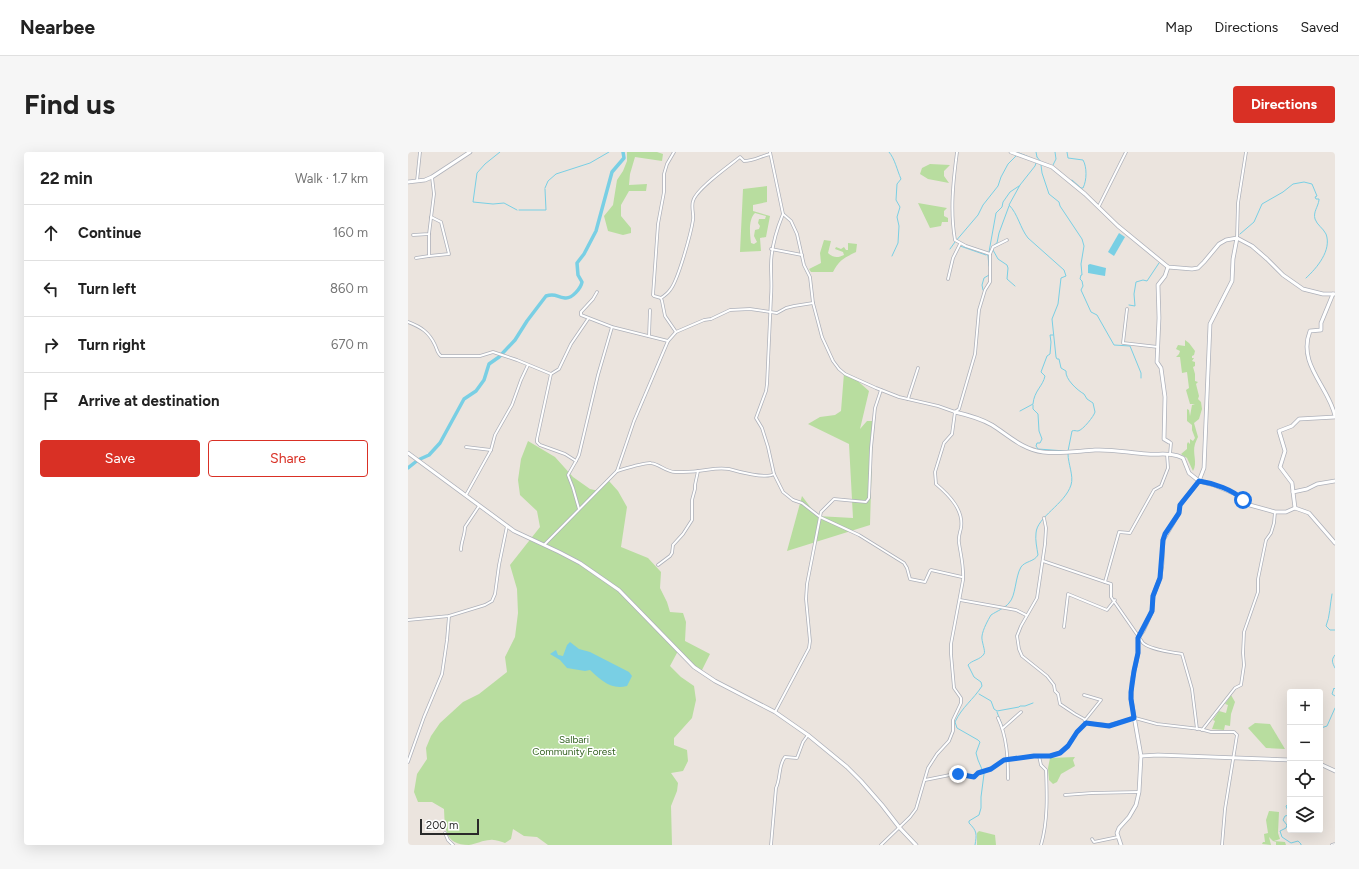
<!DOCTYPE html>
<meta charset="utf-8">
<style>
:root{--surface:#fff;--page:#f6f6f6;--text:#222;--muted:#767676;--line:#e0e0e0;--accent:#d93025}
body{margin:0;font-family:Figtree,sans-serif;background:var(--page);color:var(--text)}
.controls{position:absolute;right:12px;bottom:12px;display:grid;overflow:hidden;border-radius:4px;box-shadow:0 4px 16px #0002}
.controls button{width:36px;height:36px;display:grid;place-items:center;padding:0;border:0;border-bottom:1px solid var(--line);background:var(--surface);color:var(--text);font:20px sans-serif}
.scale{position:absolute;left:12px;bottom:10px;width:59px;box-sizing:border-box;padding-left:4px;border:2px solid #2a2a2a;border-top:0;font-size:11px;line-height:14px;white-space:nowrap;color:#2a2a2a;-webkit-text-stroke:3px #fff;paint-order:stroke}
.stop{position:absolute;width:12px;height:12px;margin:-9px;border:3px solid #1a73e8;border-radius:50%;background:#fff}
.stop.end{background:#1a73e8;border-color:#fff;box-shadow:0 1px 4px #0008}
.list{margin:0;padding:0;list-style:none}
h2{display:flex;justify-content:space-between;align-items:center;height:52px;margin:0;padding:0 16px;font-size:17px}
h2 small{font-size:13px;font-weight:400;color:var(--muted)}
.list li{display:grid;grid-template-columns:26px 1fr auto;gap:12px;align-items:center;box-sizing:border-box;height:56px;padding:0 16px;border-top:1px solid var(--line)}
.list b{display:block;font-size:15px;white-space:nowrap}
.list em{font-size:13px;font-style:normal;color:var(--muted)}
.actions{display:flex;gap:8px;padding:12px 16px}
.actions a{flex:1;padding:9px 0;border:1px solid var(--accent);border-radius:4px;text-align:center;font-size:14px;color:var(--accent)}
.actions .main{background:var(--accent);color:#fff}
.icon{flex:none;width:22px;height:22px;fill:none;stroke:currentColor;stroke-width:2;stroke-linecap:round;stroke-linejoin:round}
.map{position:relative;flex:none;width:927px;height:693px;overflow:hidden;border-radius:4px}
header{display:flex;align-items:center;gap:24px;box-sizing:border-box;height:56px;padding:0 20px;background:var(--surface);border-bottom:1px solid var(--line)}
header strong{font-size:19px}
nav{display:flex;gap:22px;margin-inline-start:auto;font-size:14px}
.intro{display:flex;align-items:center;justify-content:space-between;box-sizing:border-box;height:96px;padding:0 24px}
h1{margin:0;font-size:28px}
.button{padding:10px 18px;border-radius:4px;background:var(--accent);color:#fff;font-size:14px;font-weight:700}
main{display:flex;gap:24px;padding:0 24px}
aside{flex:1;background:var(--surface);border-radius:4px;box-shadow:0 4px 16px #0002}
.map>svg:first-child{display:block}
.green{fill:#b8dd9f;fill-rule:evenodd}
.water{fill:#79cfe4}
.lines{fill:none;stroke-linecap:round;stroke-linejoin:round}
.stream{stroke:#79cfe4;stroke-width:1}
.river{stroke:#79cfe4;stroke-width:3.5}
.street-casing{stroke:#aeb1ba;stroke-width:3.5}
.secondary-casing{stroke:#aeb1ba;stroke-width:4.5}
.street{stroke:#fff;stroke-width:2}
.secondary{stroke:#fff;stroke-width:3}
.route{stroke:#1a73e8;stroke-width:5}
.labels{text-anchor:middle;stroke-width:3;stroke-linejoin:round;paint-order:stroke}
.park-label{font-size:10px;fill:#326120;stroke:#fff}
</style>
<header>
<strong>Nearbee</strong>
<nav><a>Map</a><a>Directions</a><a>Saved</a></nav>
</header>
<div class="intro"><h1>Find us</h1><a class="button">Directions</a></div>
<main>
<aside>
<h2>22 min<small>Walk · 1.7 km</small></h2>
<ul class="list">
<li><svg class="icon" aria-label="ahead" viewBox="0 0 24 24"><path d="M12 20V5M6 11l6-6 6 6"/></svg><div><b>Continue</b></div><em>160 m</em></li>
<li><svg class="icon" aria-label="left" viewBox="0 0 24 24"><path d="M17 20v-9H6M10 6l-5 5 5 5"/></svg><div><b>Turn left</b></div><em>860 m</em></li>
<li><svg class="icon" aria-label="right" viewBox="0 0 24 24"><path d="M7 20v-9h11M14 6l5 5-5 5"/></svg><div><b>Turn right</b></div><em>670 m</em></li>
<li><svg class="icon" aria-label="arrive" viewBox="0 0 24 24"><path d="M6 21V4h12l-3 4 3 4H6"/></svg><div><b>Arrive at destination</b></div></li>
</ul>
<div class="actions"><a class="main">Save</a><a>Share</a></div>
</aside>
<div class="map">
<svg width="927" height="693" viewBox="0 0 927 693">
<rect width="100%" height="100%" fill="#ebe4de"/>
<g class="green">
<path d="M219 0H249L255 2 254 9 227 5 222 22 221 33 239 32 238 39H221L213 53V64L223 76V81L215 83 200 79 196 64 205 53 209 28 215 19 219 9Z"/>
<path d="M522 12 542 13 536 19V24L541 31 520 27 512 22 514 16Z"/>
<path d="M359 34V50L345 53V59L362 64 358 85 352 86 353 99 332 100 335 37ZM347 61 358 64 357 67H351L350 71 352 74 351 77 347 78 346 84 349 90 346 92 343 91C342 82 340 68 347 61Z"/>
<path d="M510 51 539 56 536 59V64L540 66V70H534L533 74 522 76Z"/>
<path d="M416 88 423 89 420 101C425 106 430 106 436 103L435 100 427 97 428 95 433 97 436 95 438 98H440V91L449 92 448 100C436 106 431 108 425 120H403L401 117 413 111 412 101Z"/>
<path d="M777 188 781 191 787 199 786 203 784 204V206H786L784 209 787 210V214L785 215 787 222V229L790 230 788 232 791 244 790 247 793 250 794 257 791 267 786 271 790 285C789 287 788 289 787 292 784 301 790 311 785 319L779 306 773 302 779 297V292L780 290 782 292V287L785 289 787 286 784 278V273L779 269V257L781 258 782 264 784 253 787 252H782L778 238 781 236 779 220 774 221 772 205H768L771 202 772 199 768 197 770 193 777 194Z"/>
<path d="M436 221 444 224 461 239 452 277 459 269H465L462 373 379 399 394 344 409 364 445 366 441 292 400 272 412 265 427 263 433 259Z"/>
<path d="M120 289 147 305 165 325 182 337 191 339 201 329 210 339 219 355 213 395 240 406 253 420 252 436 259 450 262 460 275 461 278 470 277 489 302 502 293 520 270 499 262 514 273 525 286 534 288 548 284 566 266 586V593L279 598 280 609 275 619 263 621 270 631 269 639 263 654 264 693H140L129 685 116 684 105 677 103 687 97 691C93 690 87 687 82 688 75 688 68 692 61 693 36 693 37 676 36 657L24 650H10L6 640 9 622 19 607 18 596 23 584 32 571 55 550 71 542 99 520 97 505 107 485 110 461 109 437 102 413 132 375 129 359 112 343 110 328 113 307Z"/>
<path d="M823 543 827 550 823 562 822 574 817 573 816 578 804 577 807 569 805 568 811 559 818 561 820 553 817 552Z"/>
<path d="M847 571 862 572 877 597 858 596 840 576Z"/>
<path d="M667 605 665 608 667 614 653 622 649 630 645 632 641 628 640 616 642 606Z"/>
<path d="M861 659 871 660 870 681 872 687 866 689 877 690 878 693H868V690L865 689 861 685 863 693 854 692 855 690H857L856 682 860 681 858 668Z"/>
<path d="M571 679 587 683 588 693H569V681Z"/>
</g>
<g class="water">
<path d="M711 81 717 85 706 104 700 100Z"/>
<path d="M682 112 698 116 697 124 680 121V113Z"/>
<path d="M162 490 171 497 182 500 221 520 224 524 219 534C202 538 193 528 182 518L177 519 159 516 152 508 142 502 148 498 150 503 155 504 159 493Z"/>
</g>
<g class="lines">
<g class="stream">
<path d="M92 0 77 12 69 21 65 50 85 52 96 51 109 58"/>
<path d="M481 0C487 7 489 18 493 27L489 32 488 48 492 55 489 65 491 74 490 91 484 104"/>
<path d="M628 0 629 5"/>
<path d="M659 0 660 6 675 8C679 15 679 28 675 36H673L664 28"/>
<path d="M611 1 621 5"/>
<path d="M629 5 633 10"/>
<path d="M628 11 627 14 612 33 601 53C610 62 612 76 620 86L656 118 658 124 653 126 650 152 644 167 648 205 649 207H651L653 216 658 219C657 227 669 238 676 242L679 247 685 251 687 260C686 264 675 278 670 279 668 279 666 278 664 279L660 299"/>
<path d="M633 13 634 21 641 42 651 50 652 54 674 87 676 94 673 112 674 123H673L672 127 674 129 675 134 673 138 683 160 689 163 706 193 722 194 733 221V226"/>
<path d="M645 13 648 7 647 0"/>
<path d="M137 36 140 29 148 22 182 11 201 0"/>
<path d="M111 58H138L137 37"/>
<path d="M832 82 846 70 854 52 875 40 885 32 896 30 904 32 909 44 907 45 908 47H911V48C910 55 905 60 907 67 909 73 915 76 918 82 924 98 909 116 898 126"/>
<path d="M586 93 589 91 591 81 601 54"/>
<path d="M552 94 578 103"/>
<path d="M542 97 547 90 570 63 575 53 590 34 593 25 600 12 609 3"/>
<path d="M585 98 590 107 599 113 600 116 599 127 607 134"/>
<path d="M581 100 588 61 594 55 595 50 602 40 611 34"/>
<path d="M579 102 580 104 581 114"/>
<path d="M575 138 574 133 576 126 581 123"/>
<path d="M721 153 727 154 726 142 728 130 735 128 739 129 751 111"/>
<path d="M625 253V257L630 262 631 279 634 287 632 291H629L628 294 630 297 657 299"/>
<path d="M612 259 625 252C626 239 635 234 637 224L633 220 639 204 642 202 643 190 642 183H645"/>
<path d="M924 442C922 452 922 465 918 474L922 478H927"/>
<path d="M927 503C923 508 924 510 927 516"/>
<path d="M927 537 926 536 924 542 927 544"/>
<path d="M571 542 583 549 586 557 589 559 611 555 612 554H617L625 551"/>
<path d="M589 560 594 573"/>
<path d="M912 581 913 576 919 574 927 556"/>
<path d="M882 651 878 654 880 659H882"/>
<path d="M882 661 881 663 877 664 875 668 879 673 878 676 872 679 874 685 883 691 890 689 893 692V693"/>
<path d="M567 693C569 682 569 679 561 671V669L571 663 573 656V645L576 622 570 608 568 601 572 590 570 588 549 576 547 570C554 555 565 548 574 534L573 530 566 525 560 513C564 508 572 508 576 502 578 499 573 489 574 484 575 477 580 468 583 463 589 459 597 456 601 451 608 444 607 425 613 415 617 409 626 410 630 403 629 396 627 388 628 381 629 365 657 352 663 333 666 324 660 312 660 302"/>
</g>
<path class="river" d="M0 316 10 308 21 303 32 291 56 247 68 239 76 228 81 212 91 205 107 188 119 169 138 144C148 141 148 145 157 146 164 147 173 136 174 130L170 123 169 111 176 102 188 79 204 20 216 6 215 0"/>
<defs>
<g id="street">
<path d="M362 0 375 62 383 69 389 82 396 113 402 125 405 151 414 185 425 209 431 217 437 222 468 236 491 245 530 254 547 260"/>
<path d="M9 29 12 0"/>
<path d="M691 54 718 0"/>
<path d="M5 83 21 82 26 42 24 25"/>
<path d="M829 86 830 51 838 0"/>
<path d="M363 97 394 103"/>
<path d="M582 102 585 95 599 88"/>
<path d="M21 104 41 102 33 70 23 65"/>
<path d="M8 106 21 104V82"/>
<path d="M540 127 545 106 552 92"/>
<path d="M253 146C256 144 260 141 262 138 270 129 283 81 285 68 286 62 283 55 285 49 288 37 321 14 332 5L336 9C346 9 353 4 362 2"/>
<path d="M253 146 246 144 245 143 250 72 256 40V22L259 12 266 0"/>
<path d="M253 146 254 149 257 164 268 180"/>
<path d="M719 157 715 191 750 195"/>
<path d="M0 170C13 175 21 180 27 193 29 197 29 201 33 204H72L85 200 109 208 143 222"/>
<path d="M241 184 242 158"/>
<path d="M260 189 268 180 296 168 303 167 322 158 342 157 369 161 378 156 386 154 405 151"/>
<path d="M473 238 467 256 463 296 461 346 458 350 426 347 413 360 412 365 451 383 496 411 499 416 502 427 517 430 522 419 523 418 554 425"/>
<path d="M500 247 510 216"/>
<path d="M761 290 763 291 762 302"/>
<path d="M58 295 83 298"/>
<path d="M168 309 171 303 190 223 204 175"/>
<path d="M209 319C216 317 237 310 243 311 251 312 260 321 268 320 275 320 283 320 290 319 301 318 309 315 321 317 331 320 358 327 366 322"/>
<path d="M58 343 83 298 87 283 104 253 113 228 120 213"/>
<path d="M171 357 165 336 160 323 168 309 157 302 132 293 129 290V287L143 222 151 217 163 192 180 167"/>
<path d="M636 366 638 376 637 392 629 446 613 474 609 484 611 497 614 504 639 524 646 533 647 539 650 542 652 552 667 562 676 567 678 571"/>
<path d="M136 393 209 319 226 269 260 189 204 175 173 163V160L185 147 189 140"/>
<path d="M53 398C53 390 57 383 57 375L71 354"/>
<path d="M635 409 697 430 711 380 722 381 746 338 753 334 760 316 759 302"/>
<path d="M250 413 262 404 264 401 265 393 275 382 284 368V348L287 337V333L290 319"/>
<path d="M697 430 703 432V445L735 491C743 498 763 500 774 502L784 537 789 577"/>
<path d="M552 448 608 458 618 463"/>
<path d="M0 468 41 464 77 453 84 449 87 442 91 413 99 374"/>
<path d="M656 475 660 442 699 458 707 448"/>
<path d="M676 543 693 548 677 568"/>
<path d="M367 560 401 496 402 489 398 447 399 432 412 365 394 351 385 348 375 340 366 322 360 295 354 276 348 266 358 239 359 232 363 145C364 134 363 125 363 114 363 95 368 79 375 62"/>
<path d="M590 566C599 585 600 606 600 627"/>
<path d="M595 576 613 560"/>
<path d="M794 578 827 536 833 533 836 513 835 501 836 480 850 440V427L858 388 863 381 866 371 867 360"/>
<path d="M631 604 633 613 638 618C639 642 640 669 633 693"/>
<path d="M0 610 16 565 34 522 39 488 41 464"/>
<path d="M517 628 547 622 566 625 570 621 583 617 596 608 626 604H642L652 601 660 594 669 580 678 571 701 573 727 566 749 572 792 577 803 580H826L829 583 817 657 814 693"/>
<path d="M657 643 684 641 731 640"/>
<path d="M37 681 40 688 45 693"/>
<path d="M684 687 686 690 710 685"/>
<path d="M363 693 368 636C373 626 370 613 377 605L389 606 395 590 400 583"/>
<path d="M473 693 502 665 508 657 520 616 529 602 541 589 545 579V568L553 551V546L546 536 543 502V492L555 428C556 415 553 404 551 391 550 385 552 381 553 376 556 358 541 343 528 332L527 320 536 291 544 282 547 260 551 257 567 202 571 158 577 138 582 130V102L558 94 547 88C542 59 545 30 549 0"/>
<path d="M924 693 927 692"/>
</g>
<g id="secondary">
<path d="M603 0 644 15 677 42 710 74 760 115 784 117 790 116 796 110 811 92 818 88 829 86 844 94 859 107 875 123 895 137 915 142H927"/>
<path d="M0 30 17 28 24 25 62 0"/>
<path d="M760 115 757 124 750 133 751 166 749 210 753 216 757 245 756 287 761 290"/>
<path d="M925 142 913 171V178L902 179C889 212 921 235 927 264"/>
<path d="M547 260C560 263 572 266 584 273 600 283 615 298 635 300 653 302 670 299 687 298 704 297 722 301 739 302 752 303 764 300 775 306L781 321 791 329 806 333 830 343 838 352 867 360H878L887 356 901 361 927 391"/>
<path d="M0 301 106 379 151 400 172 411 211 438 286 515 307 529 367 560 400 583 439 615 453 629 474 653 491 675 508 693"/>
<path d="M885 340 884 331 872 315 877 299 871 279 884 274 891 267 927 265"/>
<path d="M887 356 885 340 899 337 909 332 927 329"/>
<path d="M733 604 750 603 882 608"/>
<path d="M912 612 927 619"/>
<path d="M713 693 709 681 711 676 721 665 728 653 731 640 733 604 723 547 724 529 730 501V486L735 479 744 459 745 444 752 426 754 412 755 388 771 361 772 353 791 329 796 316 802 172 824 129 825 107 829 86"/>
</g>
</defs>
<use href="#street" class="street-casing"/>
<use href="#secondary" class="secondary-casing"/>
<use href="#street" class="street"/>
<use href="#secondary" class="secondary"/>
</g>
<g class="lines">
<path class="route" d="M550 622 566 625 570 621 583 617 596 608 626 604H642L652 601 660 594 669 580 678 571 701 574 726 566 723 547V540L726 519 730 501V486L744 459 745 444 752 426 755 388 757 382 771 361 772 353 791 329C805 331 826 338 835 348"/>
</g>
<g class="labels">
<g class="park-label">
<text x="166" y="591">Salbari<tspan x="166" dy="12">Community Forest</tspan></text>
</g>
</g>
</svg>
<div class="controls">
<button>+</button>
<button>−</button>
<button><svg class="icon" aria-label="locate" viewBox="0 0 24 24"><circle cx="12" cy="12" r="6"/><path d="M12 2v4M12 18v4M2 12h4M18 12h4"/></svg></button>
<button><svg class="icon" aria-label="layers" viewBox="0 0 24 24"><path d="M12 4l9 5-9 5-9-5zM3 14l9 5 9-5"/></svg></button>
</div>
<div class="scale">200 m</div>
<div class="stop" style="left:835px;top:348px"></div>
<div class="stop end" style="left:550px;top:622px"></div>
</div>
</main>
